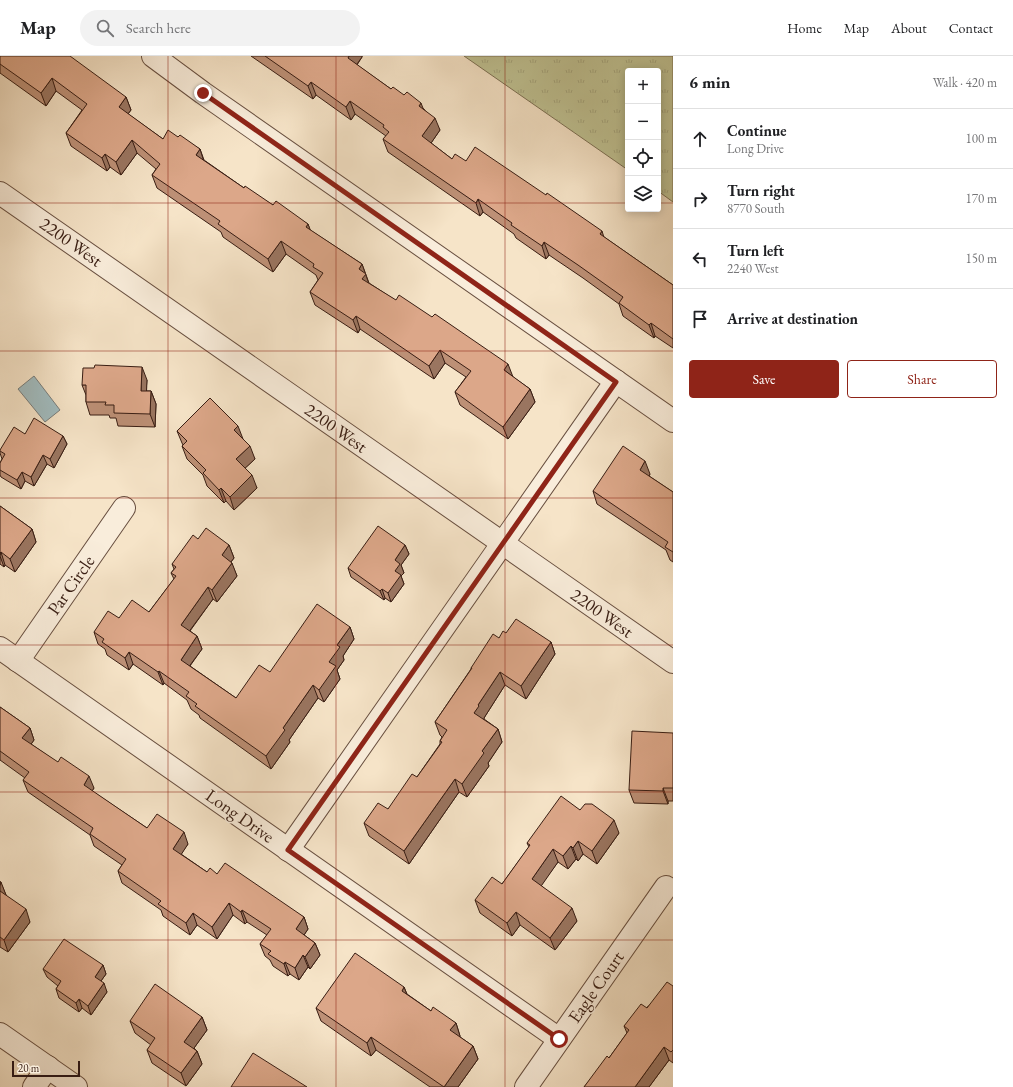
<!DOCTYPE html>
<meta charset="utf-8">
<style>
:root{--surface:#fff;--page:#f2f2f2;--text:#202124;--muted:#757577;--line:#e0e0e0;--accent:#8f2418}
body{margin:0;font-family:"EB Garamond",serif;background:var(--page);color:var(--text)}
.controls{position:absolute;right:12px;top:12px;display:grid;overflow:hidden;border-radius:4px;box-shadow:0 2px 10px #0003}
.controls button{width:36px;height:36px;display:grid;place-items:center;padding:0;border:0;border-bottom:1px solid var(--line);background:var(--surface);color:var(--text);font:20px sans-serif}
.scale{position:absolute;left:12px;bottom:10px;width:68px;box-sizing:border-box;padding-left:4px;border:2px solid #381d13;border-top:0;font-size:11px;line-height:14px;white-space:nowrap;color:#381d13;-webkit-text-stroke:3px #f9eddb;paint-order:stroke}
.stop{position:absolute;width:12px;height:12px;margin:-9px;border:3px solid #8f2418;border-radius:50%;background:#fff}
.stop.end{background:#8f2418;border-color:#fff;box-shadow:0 1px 4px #0008}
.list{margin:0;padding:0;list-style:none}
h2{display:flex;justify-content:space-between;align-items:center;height:52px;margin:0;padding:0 16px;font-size:17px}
h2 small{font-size:13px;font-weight:400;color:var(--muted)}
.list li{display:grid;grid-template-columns:26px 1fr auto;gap:12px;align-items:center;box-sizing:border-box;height:60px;padding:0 16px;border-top:1px solid var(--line)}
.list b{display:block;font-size:15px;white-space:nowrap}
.list p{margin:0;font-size:13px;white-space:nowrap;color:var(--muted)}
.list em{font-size:13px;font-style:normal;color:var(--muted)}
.actions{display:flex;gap:8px;padding:12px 16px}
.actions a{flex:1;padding:9px 0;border:1px solid var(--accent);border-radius:4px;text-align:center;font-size:14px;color:var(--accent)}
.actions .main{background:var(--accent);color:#fff}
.icon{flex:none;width:22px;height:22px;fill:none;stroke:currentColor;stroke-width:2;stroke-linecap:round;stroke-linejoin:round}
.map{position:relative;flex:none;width:673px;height:1031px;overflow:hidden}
header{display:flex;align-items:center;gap:24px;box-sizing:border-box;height:56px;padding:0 20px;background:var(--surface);border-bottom:1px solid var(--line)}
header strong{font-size:19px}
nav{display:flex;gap:22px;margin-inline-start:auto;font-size:14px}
.search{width:280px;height:36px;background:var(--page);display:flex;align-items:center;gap:10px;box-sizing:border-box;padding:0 14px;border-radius:22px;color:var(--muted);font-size:15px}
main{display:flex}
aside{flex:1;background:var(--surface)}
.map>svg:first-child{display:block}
.grass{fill:url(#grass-tufts);stroke:#7c7054}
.water{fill:#a1bcc0;stroke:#777c7b}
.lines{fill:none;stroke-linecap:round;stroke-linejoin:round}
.minor-casing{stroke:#684f40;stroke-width:24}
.tertiary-casing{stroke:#684f40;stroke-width:24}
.minor{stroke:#f9eddb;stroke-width:22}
.tertiary{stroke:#f9eddb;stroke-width:22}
.wall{fill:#bd9076;stroke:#381d13}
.shaded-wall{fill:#9a7560;stroke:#381d13}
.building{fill:#dca789;stroke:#381d13}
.route{stroke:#8f2418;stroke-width:5}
.grid{fill:none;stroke:#8f2418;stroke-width:1;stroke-opacity:0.55}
.labels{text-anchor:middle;stroke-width:3;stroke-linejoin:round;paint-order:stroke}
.street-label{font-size:18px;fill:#381d13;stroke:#f9eddb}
</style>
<header>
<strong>Map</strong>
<div class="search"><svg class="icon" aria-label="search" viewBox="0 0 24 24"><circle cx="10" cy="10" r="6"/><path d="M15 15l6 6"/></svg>Search here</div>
<nav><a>Home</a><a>Map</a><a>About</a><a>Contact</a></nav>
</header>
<main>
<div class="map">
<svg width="673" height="1031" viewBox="0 0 673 1031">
<defs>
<pattern id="grass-tufts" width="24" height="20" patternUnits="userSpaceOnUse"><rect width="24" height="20" fill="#c0c394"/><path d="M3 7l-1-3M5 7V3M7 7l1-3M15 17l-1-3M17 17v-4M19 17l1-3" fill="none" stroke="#a6a77f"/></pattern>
</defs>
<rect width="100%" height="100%" fill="#f6e4c8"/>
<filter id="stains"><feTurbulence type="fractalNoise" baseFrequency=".005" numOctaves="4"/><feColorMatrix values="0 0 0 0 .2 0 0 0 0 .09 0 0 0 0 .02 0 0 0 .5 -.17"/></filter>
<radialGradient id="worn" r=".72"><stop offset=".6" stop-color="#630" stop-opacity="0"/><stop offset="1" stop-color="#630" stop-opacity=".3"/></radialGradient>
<path class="grass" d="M464 0H673V146L658 135V15H628V114Z"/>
<path class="water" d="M34 320 60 354 45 366 18 333Z"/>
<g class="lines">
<defs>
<g id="minor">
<path d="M153 0 203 37 673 365"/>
<path d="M0 592 559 983"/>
<path d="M18 605 124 452"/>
<path d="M288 794 616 325"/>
<path d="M0 978 76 1031"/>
<path d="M34 1031 48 1011"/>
<path d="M526 1031 666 831"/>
</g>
<path id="tertiary" d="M0 137 673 606"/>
</defs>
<use href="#minor" class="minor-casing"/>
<use href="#tertiary" class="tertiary-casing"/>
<use href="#minor" class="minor"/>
<use href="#tertiary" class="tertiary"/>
</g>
<g class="wall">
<path d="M0 0 126 41 131 54 128 58 163 83 178 81 200 93 204 104 244 132 273 149 308 168 310 174 362 208 369 227 513 321 530 333 535 346 508 383 460 349 455 336 466 321 445 307 434 323 360 273 358 277 315 249 310 236 318 224 316 219 286 198 273 216 223 181 221 176 157 132 152 119 156 113 137 97 121 119 110 111 107 115 71 90 66 77 82 54 56 35 46 50 0 17Z"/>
<path d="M251 0H362V1L357 9 391 33 424 53 440 74 431 87 452 103 466 105 604 181 673 229V292L655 280 654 282 623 260 619 248 583 222 549 199 546 203 516 182 514 178 483 156 480 160 388 96 383 83 386 80 355 58 351 64 316 39 313 43Z"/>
<path d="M147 324 146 335H151L156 348 155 371 118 370 116 362H110L109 359H90L86 346V339L82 329Z"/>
<path d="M177 375 242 382 255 403 245 412 257 432 234 454 226 445 224 447 207 430 203 419 187 403 182 390 183 389 182 387Z"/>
<path d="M25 378 63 380 67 388 54 412 47 408 34 430 25 425 21 433 1 421 0 419V407L2 403 0 397V394Z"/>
<path d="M650 418 649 420 673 436V506L670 504 666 494 597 448 593 435Z"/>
<path d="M0 450 32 473 36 486 15 516 5 509 4 511 0 508Z"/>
<path d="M198 483 229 489 234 502 231 506 237 520 217 546 213 543 190 575 197 580 202 593 190 610 236 642 270 616 350 571 354 583 343 600 344 604 337 614 340 623 324 646 318 642 289 684 290 686 271 713 200 662 199 659 191 653 187 644 164 627 163 629 133 608 129 614 107 599 105 593 98 588 94 576 119 562 149 556 174 523 171 517 174 513 172 508Z"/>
<path d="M405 489 409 498 401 509 404 517 401 520 404 528 391 546 385 542 384 544 351 521 348 512Z"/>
<path d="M506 577 551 586 555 598 526 643 505 629 484 662V663L498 673 502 686 488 707 489 710 467 741 459 736 409 808 369 780 364 767 388 753 417 721 440 688V685L442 681 440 679 435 666 471 613V612L499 582Z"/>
<path d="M0 651 30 672 34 684 31 688 94 732 92 735 147 772 188 788 181 798 207 816 217 818 304 861 308 873 304 879 315 887 320 899 310 913 308 911 299 924 290 918 288 920 273 910 270 904 265 900 260 888 267 879 247 866 245 868 233 859 217 883 197 869 190 879 163 860 161 854 122 827 118 815 122 809 94 790 90 779 28 736 23 724 25 722 0 704Z"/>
<path d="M673 677V745H668V748L634 747 629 734Z"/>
<path d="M580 754 619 777 597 808 583 798 578 805 576 803 568 813 558 806 541 829 577 865 555 894 520 869 512 880 480 857 475 844 502 828 529 791 527 787Z"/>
<path d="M0 825 6 839 30 866 8 896 0 891Z"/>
<path d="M103 909 106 918 101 925 107 936 91 959 82 952 79 956 59 942 56 933 58 930 47 921 43 913Z"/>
<path d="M673 930V1007L669 1004 649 1031H584L609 1002 627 977 624 970Z"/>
<path d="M404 931 407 938 431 955 456 967 460 980V981L473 990 478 1003 458 1031H430L376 994 371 1000 321 965 316 952Z"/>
<path d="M202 961 207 974 194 992 197 995 202 1008 186 1030 152 1007 147 994 151 989 135 977 130 965Z"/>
</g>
<g class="shaded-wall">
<path d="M349 0H362V1L352 15 348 2Z"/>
<path d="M52 22 56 35 46 50 41 37Z"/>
<path d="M311 26 316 39 313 43 308 30Z"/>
<path d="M126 41 131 54 123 64 119 51Z"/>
<path d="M350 45 355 58 351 64 346 51Z"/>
<path d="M421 47 426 60 419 50Z"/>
<path d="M435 62 440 74 427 93 422 80Z"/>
<path d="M132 84 137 97 121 119 116 106Z"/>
<path d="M200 93 204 106 196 99Z"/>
<path d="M105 98 110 111 107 115 102 102Z"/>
<path d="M478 143 483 156 480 160 476 147Z"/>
<path d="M308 168 313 181 306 171Z"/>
<path d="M602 175 606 188 600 178Z"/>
<path d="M281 185 286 198 273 216 268 203Z"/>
<path d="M544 186 549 199 546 203 542 190Z"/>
<path d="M362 208 370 231 367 235 359 213Z"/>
<path d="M356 260 360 273 358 277 353 264Z"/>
<path d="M651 267 655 280 654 282 649 269Z"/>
<path d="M440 294 445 307 434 323 429 310Z"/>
<path d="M508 308 513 321 504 314Z"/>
<path d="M142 311 147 324 146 348 141 335Z"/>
<path d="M530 333 535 346 508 383 503 371Z"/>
<path d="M151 335 156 348 155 371 150 358Z"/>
<path d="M238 370 243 383 234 374Z"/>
<path d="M63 380 67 388 54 412 50 403Z"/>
<path d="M250 390 255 403 241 416 236 403Z"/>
<path d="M43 399 47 408 34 430 31 421Z"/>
<path d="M645 405 650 418 645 427 640 414Z"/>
<path d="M22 416 25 425 21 433 17 424Z"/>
<path d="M252 419 257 432 234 454 230 441Z"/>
<path d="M221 432 226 445 224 447 219 434Z"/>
<path d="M32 473 36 486 15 516 10 503Z"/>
<path d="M229 489 234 502 226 512 222 499Z"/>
<path d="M405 489 409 498 401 509 404 517 401 520 404 528 391 546 388 537 395 515V504Z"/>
<path d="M1 496 5 509 4 511 0 500Z"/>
<path d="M232 507 237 520 217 546 212 534Z"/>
<path d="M208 531 213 543 185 581 181 569Z"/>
<path d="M382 533 385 542 384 544 380 535Z"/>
<path d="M350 571 354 583 343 600 344 604 337 614 340 623 324 646 319 634 329 606 337 589Z"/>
<path d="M197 580 202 593 185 616 181 604Z"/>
<path d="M551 586 555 598 526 643 521 630Z"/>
<path d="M129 596 133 608 129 614 125 602Z"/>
<path d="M159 615 164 627 163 629 158 616Z"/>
<path d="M500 616 505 629 484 662V663L479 670 474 657 478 649Z"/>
<path d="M313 629 318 642 289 684 290 686 271 713 266 700 283 672Z"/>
<path d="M30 672 34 684 27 694 22 682Z"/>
<path d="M498 673 502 686 488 707 489 710 467 741 462 728 482 695Z"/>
<path d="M89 720 94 732 88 741 84 729Z"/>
<path d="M455 723 459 736 409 808 404 795Z"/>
<path d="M663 732 668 745V748L663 735Z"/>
<path d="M614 764 619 777 597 808 592 795Z"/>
<path d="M184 776 188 788 177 805 173 793Z"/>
<path d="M578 785 583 798 578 805 573 792Z"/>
<path d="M571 790 576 803 568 813 563 800Z"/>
<path d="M553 793 558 806 537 836 532 823Z"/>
<path d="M1 826 6 839 0 837V830Z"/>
<path d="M229 847 233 859 217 883 212 871Z"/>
<path d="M572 852 577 865 555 894 550 882Z"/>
<path d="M26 853 30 866 8 896 4 884Z"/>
<path d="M242 854 247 866 245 868 241 856Z"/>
<path d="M516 856 520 869 512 880 507 867Z"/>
<path d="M193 857 197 869 190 879 186 867Z"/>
<path d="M304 861 308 873 300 885 296 873Z"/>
<path d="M315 887 320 899 310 913 305 901Z"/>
<path d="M303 899 308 911 299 924 295 912Z"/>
<path d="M285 906 290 918 288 920 284 908Z"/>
<path d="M103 909 106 918 98 929 95 921Z"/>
<path d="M104 927 107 936 91 959 88 950Z"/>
<path d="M404 931 409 944 402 935Z"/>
<path d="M79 943 82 952 79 956 76 947Z"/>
<path d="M202 961 207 974 189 999 184 986Z"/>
<path d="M456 967 460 980 455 987 450 974Z"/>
<path d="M371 981 376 994 371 1000 367 987Z"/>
<path d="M473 990 478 1003 458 1031H444Z"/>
<path d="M664 991 669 1004 649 1031H635Z"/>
<path d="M197 995 202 1008 186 1030 181 1017Z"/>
</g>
<g class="building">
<path d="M0 0H70L126 41 119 51 163 83 168 74 178 81 180 79 200 93 196 99 244 132 245 130 273 149 276 145 308 168 306 171 362 208 359 213 366 218 362 223 396 244 399 239 432 261 435 258 508 308 504 314 530 333 503 371 455 336 471 315 440 294 429 310 356 260 353 264 310 236 323 217 313 211 314 208 281 185 268 203 218 168 220 165 152 119 160 108 132 84 116 106 105 98 102 102 66 77 87 48 52 22 41 37 0 8Z"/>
<path d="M265 0H349L348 2 391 33 393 31 404 39 407 36 421 47 419 50 435 62 422 80 452 103 455 98 466 105 475 91 546 139 547 137 602 175 600 178 673 229V283L651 267 649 269 619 247 623 241 578 209 544 186 542 190 511 169 512 167 478 143 476 147 383 83 389 76 383 71 384 69 350 45 346 51 311 26 308 30Z"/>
<path d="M95 309 142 311 141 335H151L150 358 114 357V349H105L106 346H86V329H82L83 312H94Z"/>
<path d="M210 342 238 370 234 374 250 390 236 403 252 419 230 441 221 432 219 434 203 417 206 414 182 390 187 385 177 375Z"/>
<path d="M34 362 63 380 50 403 43 399 31 421 22 416 17 424 0 414V407L5 398 0 395V394L14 371 25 378Z"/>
<path d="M623 390 645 405 640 414 673 436V496L665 491 668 486 593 435Z"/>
<path d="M0 450 32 473 10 503 1 496 0 497Z"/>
<path d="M378 470 405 489 395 504 400 508 395 515 401 519 388 537 382 533 380 535 348 512Z"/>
<path d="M206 472 229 489 222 499 232 507 212 534 208 531 181 569 197 580 181 604 236 642 259 609 270 616 317 548 350 571 337 589 340 591 329 606 336 610 319 634 313 629 283 672 285 674 266 700 195 650 197 648 186 640 189 636 159 615 158 616 129 596 125 602 102 586 104 583 94 576 108 555 119 562 132 544 149 556 176 520 171 517 176 511 172 508 193 479 198 483Z"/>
<path d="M516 563 551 586 521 630 500 616 478 649 479 650 474 657 498 673 482 695 484 697 462 728 455 723 404 795 364 767 378 747 388 753 412 718 417 721 442 686 440 685 447 674 435 666 472 612H471L493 578 499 582 503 575 506 577Z"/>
<path d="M0 651 30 672 22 682 58 706 61 701 89 720 84 729 147 772 157 758 184 776 173 793 207 816 210 812 217 818 225 807 304 861 296 873 315 887 305 901 303 899 295 912 285 906 284 908 268 898 271 895 260 888 271 873 242 854 241 856 229 847 212 871 193 857 186 867 158 848 161 845 118 815 126 803 90 778 93 772 23 724 29 716 0 695Z"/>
<path d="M632 675 673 677V732H663V735L629 734Z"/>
<path d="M561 740 580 754 585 748H592L614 764 592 795 578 785 573 792 571 790 563 800 553 793 532 823 572 852 550 882 516 856 507 867 475 844 492 821 502 828 530 789 527 787Z"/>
<path d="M0 835 26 853 4 884 0 881Z"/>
<path d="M64 883 103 909 95 921 104 927 88 950 79 943 76 947 56 933 61 925 43 913Z"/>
<path d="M355 897 404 931 402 935 431 955 433 951 456 967 450 974 473 990 444 1031 371 981 367 987 316 952Z"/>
<path d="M667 926 673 930V994L671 996 664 991 635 1031H584L607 1000 609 1002 629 974 624 970 641 948 647 952Z"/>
<path d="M155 928 202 961 184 986 197 995 181 1017 147 994 155 982 130 965Z"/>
<path d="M253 997 307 1031H231Z"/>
</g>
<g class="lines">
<path class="route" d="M203 37 616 326 288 794 559 983"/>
</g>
<path class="grid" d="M168 0V1031M336 0V1031M505 0V1031M0 147H628M658 147H673M0 295H673M0 442H673M0 589H673M0 736H673M0 884H673"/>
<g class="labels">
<g class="street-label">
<text transform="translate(71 186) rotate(35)" y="6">2200 West</text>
<text transform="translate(336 372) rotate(35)" y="6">2200 West</text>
<text transform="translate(71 529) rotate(-55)" y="6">Par Circle</text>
<text transform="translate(602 557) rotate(35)" y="6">2200 West</text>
<text transform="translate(240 760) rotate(35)" y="6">Long Drive</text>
<text transform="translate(596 931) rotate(-55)" y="6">Eagle Court</text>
</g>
</g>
<rect width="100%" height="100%" filter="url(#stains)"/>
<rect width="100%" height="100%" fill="url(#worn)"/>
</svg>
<div class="controls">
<button>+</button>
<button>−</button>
<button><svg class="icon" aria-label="locate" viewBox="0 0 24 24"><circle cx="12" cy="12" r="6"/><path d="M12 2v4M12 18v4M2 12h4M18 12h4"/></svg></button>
<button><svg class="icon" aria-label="layers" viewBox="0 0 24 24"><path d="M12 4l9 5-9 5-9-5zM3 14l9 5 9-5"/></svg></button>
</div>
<div class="scale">20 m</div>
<div class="stop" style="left:559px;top:983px"></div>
<div class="stop end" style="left:203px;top:37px"></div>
</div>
<aside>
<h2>6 min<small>Walk · 420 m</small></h2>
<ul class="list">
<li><svg class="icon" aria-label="ahead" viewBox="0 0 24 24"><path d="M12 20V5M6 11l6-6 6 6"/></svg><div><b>Continue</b><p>Long Drive</p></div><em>100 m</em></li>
<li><svg class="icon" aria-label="right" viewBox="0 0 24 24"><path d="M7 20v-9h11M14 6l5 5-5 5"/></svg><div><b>Turn right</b><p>8770 South</p></div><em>170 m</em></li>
<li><svg class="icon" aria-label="left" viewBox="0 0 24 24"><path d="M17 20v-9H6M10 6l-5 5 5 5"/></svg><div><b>Turn left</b><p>2240 West</p></div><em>150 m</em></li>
<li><svg class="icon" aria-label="arrive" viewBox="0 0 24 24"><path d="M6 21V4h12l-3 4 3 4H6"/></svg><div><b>Arrive at destination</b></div></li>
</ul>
<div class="actions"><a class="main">Save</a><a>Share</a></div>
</aside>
</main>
